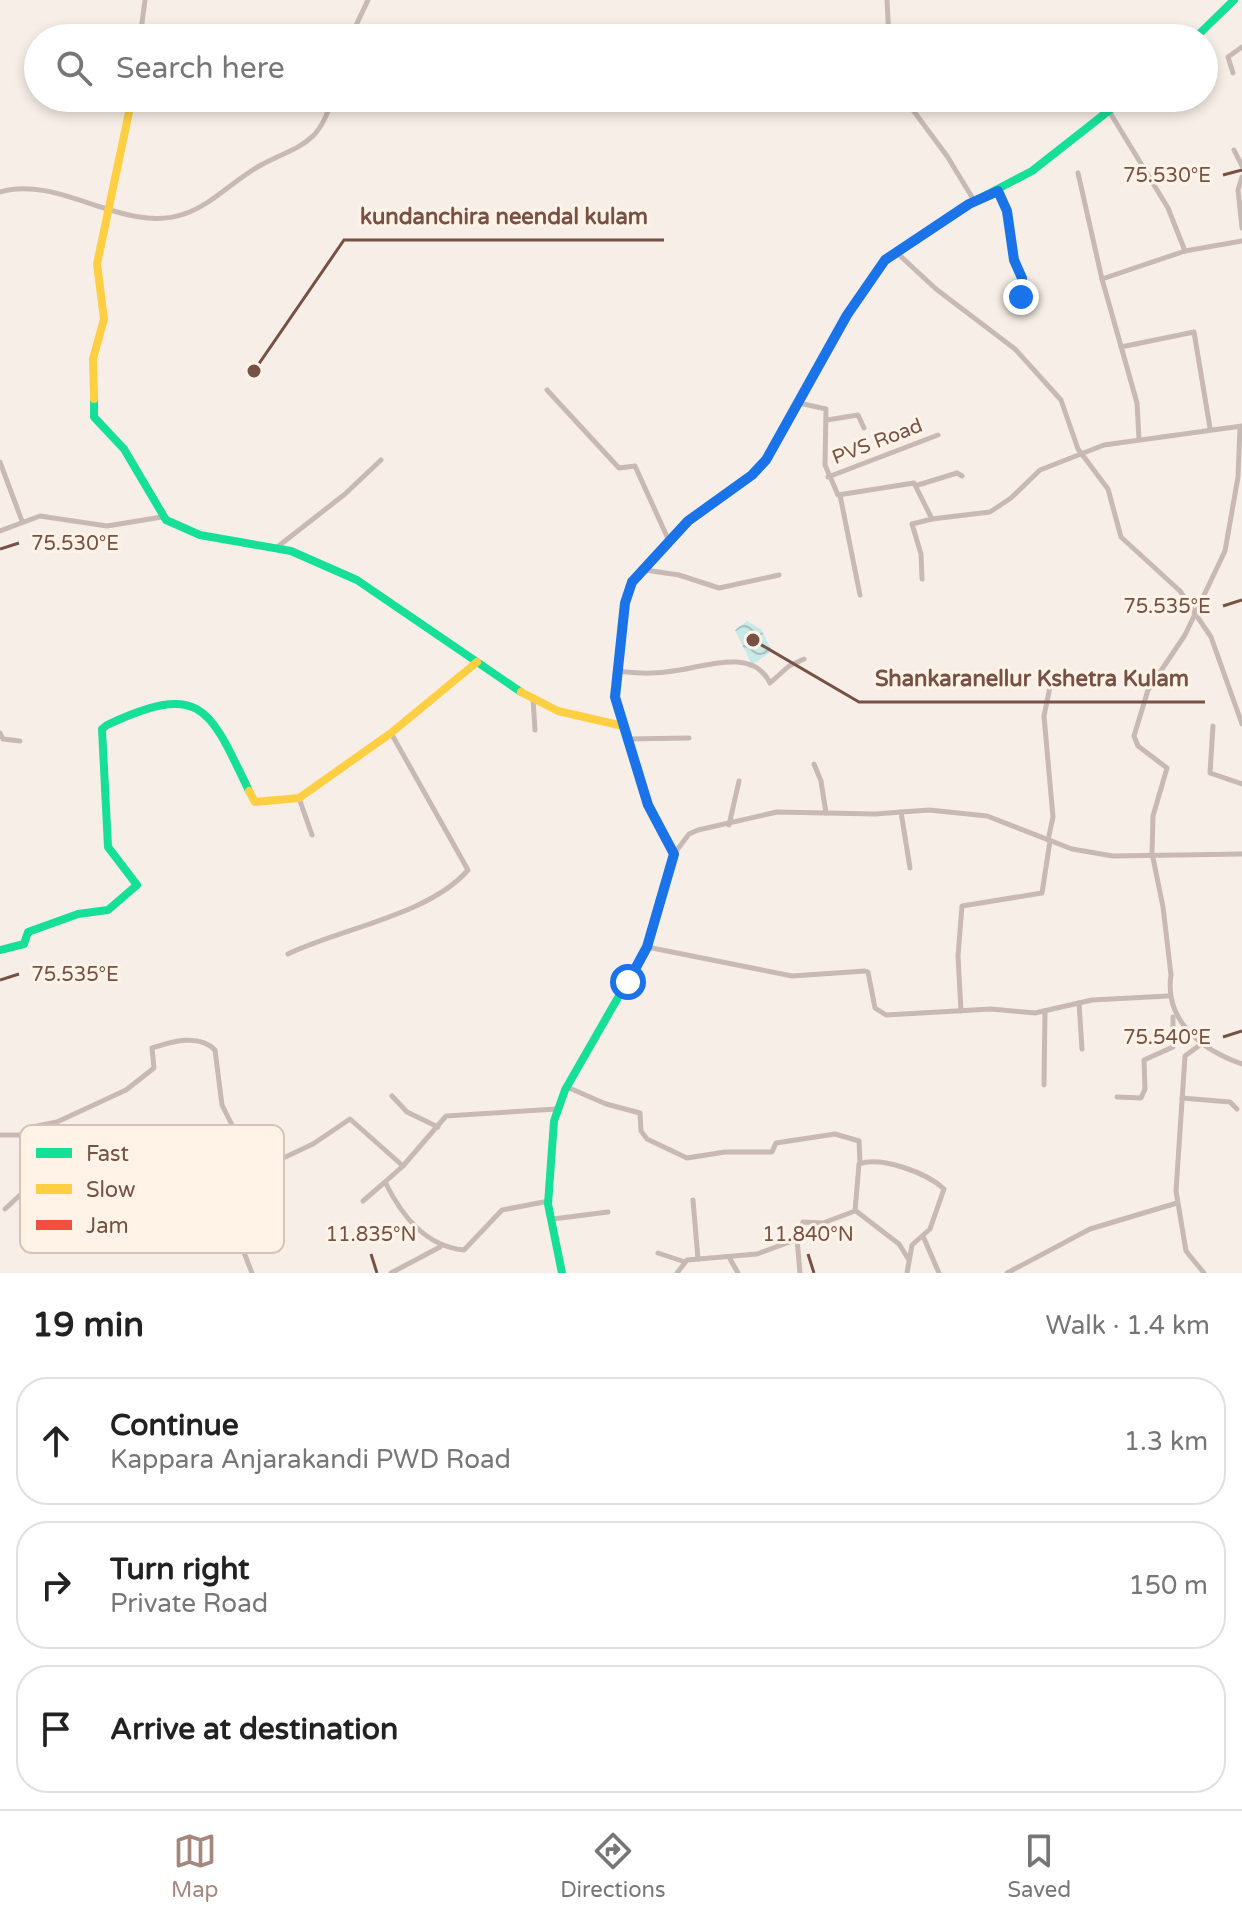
<!DOCTYPE html>
<meta charset="utf-8">
<style>
:root{--surface:#fff;--page:#f6f6f6;--text:#222;--muted:#767676;--line:#e0e0e0;--accent:#a4887e}
body{margin:0;font-family:"Varela Round",sans-serif;background:var(--page);color:var(--text)}
.stop{position:absolute;width:24px;height:24px;margin:-18px;border:6px solid #1a73e8;border-radius:50%;background:#fff}
.stop.end{background:#1a73e8;border-color:#fff;box-shadow:0 2px 8px #0008}
.list{margin:0;padding:0;list-style:none}
h2{display:flex;justify-content:space-between;align-items:center;height:104px;margin:0;padding:0 32px;font-size:34px}
h2 small{font-size:26px;font-weight:400;color:var(--muted)}
.list li{display:grid;grid-template-columns:52px 1fr auto;gap:24px;align-items:center;box-sizing:border-box;height:128px;margin:0 16px 16px;padding:0 16px;border:2px solid var(--line);border-radius:32px}
.list b{display:block;font-size:30px;white-space:nowrap}
.list p{margin:0;font-size:26px;white-space:nowrap;color:var(--muted)}
.list em{font-size:26px;font-style:normal;color:var(--muted)}
.icon{flex:none;width:44px;height:44px;fill:none;stroke:currentColor;stroke-width:2;stroke-linecap:round;stroke-linejoin:round}
.map{position:relative;flex:none;width:1242px;height:1273px;overflow:hidden}
.search{position:absolute;background:var(--surface);box-shadow:0 4px 12px #0003;left:24px;right:24px;top:24px;height:88px;display:flex;align-items:center;gap:20px;box-sizing:border-box;padding:0 28px;border-radius:44px;color:var(--muted);font-size:30px}
.sheet{height:536px;background:var(--surface)}
nav{display:flex;justify-content:space-around;align-items:center;box-sizing:border-box;height:112px;border-top:2px solid var(--line);background:var(--surface);font-size:22px;color:var(--muted)}
nav a{display:grid;justify-items:center;gap:4px}
nav .on{color:var(--accent)}
.map>svg:first-child{display:block}
.water{fill:url(#water-waves)}
.lines{fill:none;stroke-linecap:round;stroke-linejoin:round}
.street{stroke:#c9b9b4;stroke-width:5}
.fast{stroke:#16e098;stroke-width:8}
.slow{stroke:#ffcf43;stroke-width:8}
.jam{stroke:#f24e42;stroke-width:8}
.route{stroke:#1a73e8;stroke-width:10}
.ticks{fill:none;stroke:#775145;stroke-width:3}
.labels{text-anchor:middle;stroke-width:6;stroke-linejoin:round;paint-order:stroke}
.street-label{font-size:20px;fill:#775145;stroke:#fff3e8}
.key{fill:#fff3e8;stroke:#d6c2b7;stroke-width:2}
.key-label{font-size:22px;fill:#775145}
.ticks-label{font-size:20px;text-anchor:middle;fill:#775145;stroke:#fff3e8;stroke-width:6;stroke-linejoin:round;paint-order:stroke}
.leader{fill:none;stroke:#775145;stroke-width:3}
.callout-dot{fill:#775145;stroke:#fff3e8;stroke-width:3}
.callout-label{font-size:22px;text-anchor:middle;font-weight:bold;fill:#775145;stroke:#fff3e8;stroke-width:6;stroke-linejoin:round;paint-order:stroke}
</style>
<div class="map">
<svg width="1242" height="1273" viewBox="0 0 1242 1273">
<defs>
<pattern id="water-waves" width="16" height="10" patternUnits="userSpaceOnUse" patternTransform="scale(2)"><rect width="16" height="10" fill="#c7e9e8"/><path d="M0 5q4-4 8 0t8 0" fill="none" stroke="#a6bfbe"/></pattern>
</defs>
<rect width="100%" height="100%" fill="#f7efe7"/>
<path class="water" d="M747 621 761 629 772 651 752 665 735 630Z"/>
<g class="lines">
<g class="street">
<path d="M887 0 889 38"/>
<path d="M140 38 145 0"/>
<path d="M350 38 368 0"/>
<path d="M1233 73 1228 57 1242 47"/>
<path d="M904 98 947 156 975 202"/>
<path d="M1109 111 1168 208 1185 251 1102 279 1137 403 1139 439"/>
<path d="M1234 150 1242 166"/>
<path d="M1078 173 1102 279"/>
<path d="M1242 177 1238 190 1242 228"/>
<path d="M998 191C1008 213 1008 235 1014 258 1018 275 1025 282 1019 301"/>
<path d="M0 192C59 174 125 235 184 214 212 205 235 179 261 165 299 145 320 145 332 98"/>
<path d="M1185 251 1242 241"/>
<path d="M896 252 936 289 1015 349 1061 400 1078 449 1108 489 1121 537 1180 591 1211 637 1242 724"/>
<path d="M1121 347 1194 332 1210 428"/>
<path d="M547 390 619 468 635 466 669 541"/>
<path d="M799 403 826 409 825 465 838 495 914 483 932 519 990 512 1011 498 1040 470 1104 445 1242 426"/>
<path d="M827 420 858 415 864 428"/>
<path d="M1240 427 1238 477 1225 551 1185 635 1148 690 1134 736 1138 746 1167 768 1153 816 1152 853 1163 907 1171 975C1164 1021 1202 1050 1242 1064"/>
<path d="M0 462 22 521"/>
<path d="M828 477 938 435"/>
<path d="M918 485 957 473 962 476"/>
<path d="M840 495 860 595"/>
<path d="M0 531 40 516 107 526 162 517"/>
<path d="M276 548 345 494 381 460"/>
<path d="M645 570 679 575 719 588 779 575"/>
<path d="M922 579 921 554 912 524 932 519"/>
<path d="M617 671C638 674 659 674 680 670 709 665 754 649 770 683L789 666 804 659"/>
<path d="M533 699 535 730"/>
<path d="M1213 726 1210 773 1242 784"/>
<path d="M0 733 3 739 20 741"/>
<path d="M628 739 689 738"/>
<path d="M814 764 821 781 826 813"/>
<path d="M299 798 312 835"/>
<path d="M901 812 910 868"/>
<path d="M729 825 739 781"/>
<path d="M1048 840 1053 817 1044 716 1051 682"/>
<path d="M674 854 689 834 698 830 777 812 875 814 929 810 987 816 1072 849 1113 856 1242 854"/>
<path d="M647 947 792 976 865 971 868 972 875 1008 886 1015 991 1009 1035 1013 1092 1000 1168 996"/>
<path d="M288 954C342 928 429 915 468 870L391 733"/>
<path d="M1079 1003 1082 1049"/>
<path d="M961 1011 958 956 962 906 1042 893 1050 841"/>
<path d="M1204 1042 1185 1056 1176 1191 1186 1251 1204 1273"/>
<path d="M1044 1085 1045 1011"/>
<path d="M567 1087 606 1104 640 1113 641 1131 647 1139 687 1158 725 1152H772L776 1143 835 1134 859 1141 860 1163"/>
<path d="M392 1096 407 1112 438 1127"/>
<path d="M1117 1097 1141 1098 1145 1089 1144 1060 1173 1047V1017"/>
<path d="M1182 1098 1230 1102 1237 1109"/>
<path d="M0 1135H24L37 1126 57 1122 126 1090 154 1068 152 1048C171 1042 199 1033 215 1050L222 1105 248 1157 260 1169"/>
<path d="M403 1166 446 1116 557 1109"/>
<path d="M693 1200 698 1259"/>
<path d="M363 1201 385 1182"/>
<path d="M5 1209 34 1182 24 1135"/>
<path d="M856 1211 899 1244 909 1260"/>
<path d="M553 1219 608 1212"/>
<path d="M923 1236 939 1273"/>
<path d="M797 1239 800 1273"/>
<path d="M658 1253 685 1262"/>
<path d="M729 1257 738 1273"/>
<path d="M252 1273 234 1227 231 1204 259 1181 260 1169 313 1144 350 1119 403 1166 385 1182C402 1216 425 1246 464 1250L502 1210 549 1201"/>
<path d="M391 1273 440 1247"/>
<path d="M677 1273 687 1260 757 1254 795 1240 803 1222 823 1223 855 1211 859 1164C882 1156 927 1173 944 1189L930 1229 912 1245 907 1273"/>
<path d="M1007 1273 1090 1229 1177 1203"/>
</g>
<g class="fast">
<path d="M1195 38 1234 0"/>
<path d="M807 387 847 315 885 260 969 204 1032 171 1125 98"/>
<path d="M94 399V417L124 449 166 520 200 535 291 551 357 580 521 692"/>
<path d="M0 950 24 944 28 932 78 914 108 910 137 885 108 847 102 729 107 725C201 681 209 707 249 791"/>
<path d="M562 1273 548 1204 554 1121 565 1090 647 947 674 854 648 805 620 714"/>
</g>
<g class="slow">
<path d="M94 399 93 359 104 319 97 264 132 98"/>
<path d="M521 692 558 711 623 726"/>
<path d="M249 791 255 802 299 798 391 733 477 662"/>
</g>
<path class="jam" d="M620 714 615 697 625 603 632 582 688 521 752 475 766 460 807 387"/>
</g>
<g class="lines">
<path class="route" d="M628 982 647 947 674 854 648 805 615 697 625 603 632 582 688 521 752 475 766 460 847 315 885 260 969 204 998 191 1007 211 1014 260 1022 278 1021 297"/>
</g>
<path class="ticks" d="M1223 175 1242 170M0 549 19 543M1223 606 1242 600M0 980 19 974M1223 1037 1242 1031M371 1254 377 1273M808 1254 814 1273"/>
<g class="labels">
<g class="street-label">
<text transform="translate(877 441) rotate(-21)" y="7">PVS Road</text>
</g>
</g>
<rect x="20" y="1125" width="264" height="128" rx="12" class="key"/>
<rect x="36" y="1148" width="36" height="10" fill="#16e098"/>
<rect x="36" y="1184" width="36" height="10" fill="#ffcf43"/>
<rect x="36" y="1220" width="36" height="10" fill="#f24e42"/>
<g class="key-label">
<text x="86" y="1161">Fast</text>
<text x="86" y="1197">Slow</text>
<text x="86" y="1233">Jam</text>
</g>
<g class="ticks-label">
<text x="1167" y="182">75.530°E</text>
<text x="75" y="550">75.530°E</text>
<text x="1167" y="613">75.535°E</text>
<text x="75" y="981">75.535°E</text>
<text x="1167" y="1044">75.540°E</text>
<text x="371" y="1241">11.835°N</text>
<text x="808" y="1241">11.840°N</text>
</g>
<path class="leader" d="M254 371L344 240H664M753 640L859 702H1205"/>
<g class="callout-dot">
<circle cx="254" cy="371" r="8"/>
<circle cx="753" cy="640" r="8"/>
</g>
<g class="callout-label">
<text x="504" y="224">kundanchira neendal kulam</text>
<text x="1032" y="686">Shankaranellur Kshetra Kulam</text>
</g>
</svg>
<div class="stop" style="left:628px;top:982px"></div>
<div class="stop end" style="left:1021px;top:297px"></div>
<div class="search"><svg class="icon" aria-label="search" viewBox="0 0 24 24"><circle cx="10" cy="10" r="6"/><path d="M15 15l6 6"/></svg>Search here</div>
</div>
<section class="sheet">
<h2>19 min<small>Walk · 1.4 km</small></h2>
<ul class="list">
<li><svg class="icon" aria-label="ahead" viewBox="0 0 24 24"><path d="M12 20V5M6 11l6-6 6 6"/></svg><div><b>Continue</b><p>Kappara Anjarakandi PWD Road</p></div><em>1.3 km</em></li>
<li><svg class="icon" aria-label="right" viewBox="0 0 24 24"><path d="M7 20v-9h11M14 6l5 5-5 5"/></svg><div><b>Turn right</b><p>Private Road</p></div><em>150 m</em></li>
<li><svg class="icon" aria-label="arrive" viewBox="0 0 24 24"><path d="M6 21V4h12l-3 4 3 4H6"/></svg><div><b>Arrive at destination</b></div></li>
</ul>
</section>
<nav>
<a class="on"><svg class="icon" aria-label="map" viewBox="0 0 24 24"><path d="M3 6l6-2 6 2 6-2v14l-6 2-6-2-6 2zM9 4v14M15 6v14"/></svg>Map</a>
<a><svg class="icon" aria-label="directions" viewBox="0 0 24 24"><path d="M12 3l9 9-9 9-9-9zM9 14v-3h6M13 9l2 2-2 2"/></svg>Directions</a>
<a><svg class="icon" aria-label="saved" viewBox="0 0 24 24"><path d="M7 4h10v16l-5-4-5 4z"/></svg>Saved</a>
</nav>
